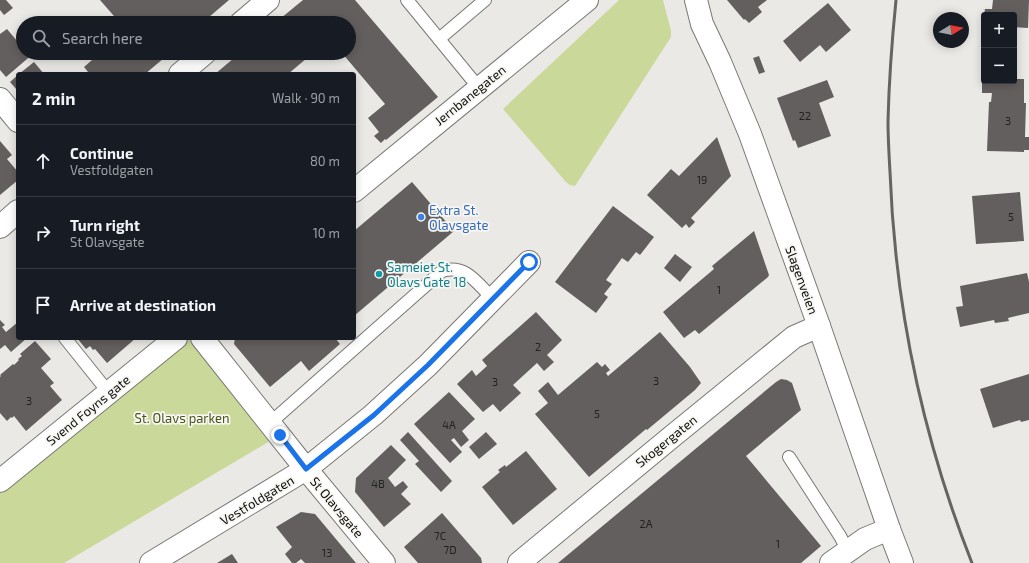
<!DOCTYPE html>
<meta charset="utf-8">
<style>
:root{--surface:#171b24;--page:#242831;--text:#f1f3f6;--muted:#9ea1a6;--line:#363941}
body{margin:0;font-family:"Exo 2",sans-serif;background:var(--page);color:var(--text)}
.controls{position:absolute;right:12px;top:12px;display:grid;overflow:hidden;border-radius:4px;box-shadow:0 2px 10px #0003}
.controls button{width:36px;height:36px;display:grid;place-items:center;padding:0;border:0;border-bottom:1px solid var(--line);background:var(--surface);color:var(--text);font:20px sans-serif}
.compass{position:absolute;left:933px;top:12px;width:36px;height:36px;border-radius:50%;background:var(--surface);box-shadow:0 2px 10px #0003;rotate:80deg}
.stop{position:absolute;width:12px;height:12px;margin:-9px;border:3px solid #1a73e8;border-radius:50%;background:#fff}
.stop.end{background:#1a73e8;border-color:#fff;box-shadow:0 1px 4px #0008}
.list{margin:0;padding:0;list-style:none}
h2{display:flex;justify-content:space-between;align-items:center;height:52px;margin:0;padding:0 16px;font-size:17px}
h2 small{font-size:13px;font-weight:400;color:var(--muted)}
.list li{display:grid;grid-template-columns:26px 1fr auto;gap:12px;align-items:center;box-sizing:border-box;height:72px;padding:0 16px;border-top:1px solid var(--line)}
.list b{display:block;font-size:15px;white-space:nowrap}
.list p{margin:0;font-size:13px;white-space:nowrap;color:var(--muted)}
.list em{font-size:13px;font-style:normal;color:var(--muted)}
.icon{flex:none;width:22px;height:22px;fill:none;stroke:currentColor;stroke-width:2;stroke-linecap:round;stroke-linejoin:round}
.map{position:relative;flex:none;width:1029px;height:563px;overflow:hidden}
.search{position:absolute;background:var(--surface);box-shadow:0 2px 10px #0003;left:16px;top:16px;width:340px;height:44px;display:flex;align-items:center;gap:10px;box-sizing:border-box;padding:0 14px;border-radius:22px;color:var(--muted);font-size:15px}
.panel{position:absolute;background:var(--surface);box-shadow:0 2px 10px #0003;left:16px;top:72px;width:340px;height:268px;border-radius:4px}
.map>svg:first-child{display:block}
.green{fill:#cad999}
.building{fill:#635f5f}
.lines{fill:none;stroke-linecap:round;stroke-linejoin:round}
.service-casing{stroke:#797874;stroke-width:14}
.minor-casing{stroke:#797874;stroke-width:24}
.secondary-casing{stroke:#797874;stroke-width:24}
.service{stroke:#fff;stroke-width:12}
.minor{stroke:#fff;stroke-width:22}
.secondary{stroke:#fff;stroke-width:22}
.rail{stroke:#666562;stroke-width:3}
.route{stroke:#1a73e8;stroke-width:5}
.shop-dot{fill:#3f7fe0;stroke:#f7f6f2;stroke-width:1.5}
.culture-dot{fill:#0f9aa8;stroke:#f7f6f2;stroke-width:1.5}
.labels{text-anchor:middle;stroke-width:3.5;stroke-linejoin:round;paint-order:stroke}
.number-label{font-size:11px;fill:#222220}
.street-label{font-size:13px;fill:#0d0d0b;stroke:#f7f6f2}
.shop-label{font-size:13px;fill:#366cbe;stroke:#f7f6f2;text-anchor:start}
.culture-label{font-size:13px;fill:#0d838f;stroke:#f7f6f2;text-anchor:start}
.park-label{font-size:13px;fill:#4a551a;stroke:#f7f6f2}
</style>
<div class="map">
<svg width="1029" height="563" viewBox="0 0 1029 563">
<rect width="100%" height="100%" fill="#eae9e5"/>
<g class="green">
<path d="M619 0H663L671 31V37L575 186 570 185 566 182 503 109Z"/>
<path d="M179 338H199L280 435 64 563H0V482Z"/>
</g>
<g class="building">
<path d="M0 0H6L13 8 4 15 0 10Z"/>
<path d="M100 0H229L202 23H120Z"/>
<path d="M303 0H355L438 97 386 140 385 139 381 143 374 136 379 132 368 118 385 104 342 53H349V23H275Z"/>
<path d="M727 0H767L758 7 762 12 749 23 745 19 744 20Z"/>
<path d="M993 0H1029L1028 28 1014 27V15H984L985 9H992Z"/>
<path d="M828 3 851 30 826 52 820 45 800 62 783 41Z"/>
<path d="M7 29 23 48V53H34L6 77 0 70V34Z"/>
<path d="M1014 43 1017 44 1015 64H1014Z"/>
<path d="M100 53H105L108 56 111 53H125L126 54 128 53H170L145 74H86L88 72 84 67Z"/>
<path d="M240 53H313L288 74H215Z"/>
<path d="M759 56 765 72 759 74 753 58Z"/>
<path d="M34 62 44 74H19Z"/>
<path d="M18 75V91L10 82Z"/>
<path d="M982 79H984V81H1014V79H1024V103H1026L1025 137H1029V150H1024V152L987 151 989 102H991L992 93H982Z"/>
<path d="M827 80 834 97 819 103 831 136 798 148 795 140 793 141 777 98Z"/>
<path d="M717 137 731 176 691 218 695 222 689 228 686 224 682 228 647 195 671 169 679 176Z"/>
<path d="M0 141 12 155 7 159 18 172V180L0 195Z"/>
<path d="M412 182 454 231 354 316V231Z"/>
<path d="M1020 192 1024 241 976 244 972 196Z"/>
<path d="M613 206 654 237 640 255 636 252 628 262 622 258 606 280 612 284 604 294 608 297 596 313 555 282Z"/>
<path d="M754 231 769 275 768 277 699 334 695 330 684 338 663 312 714 269 712 266Z"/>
<path d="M675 254 692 267 680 282 664 268Z"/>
<path d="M1027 273 1029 282V313L1008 318 1009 321 995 323 994 320 960 327 956 307 963 306 960 286Z"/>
<path d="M536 312 562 340 547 355 554 362 544 371 537 363 513 385 521 393 500 412 493 404 483 412 457 384 472 370 476 376 487 366 482 360Z"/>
<path d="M0 320 5 325 2 327 6 332 18 322V338H27L11 352 5 345 0 349Z"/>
<path d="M660 332 690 367 701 383 695 390 647 430 646 429 589 477 535 414 548 403 538 391 548 382 558 395 597 362 602 367 605 364 610 370 606 373 608 376Z"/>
<path d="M77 338H136L107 363 95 349 93 350 90 346 86 349Z"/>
<path d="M235 338H335L340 344 309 371 301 361 270 387 234 344Z"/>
<path d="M35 341 51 359 41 368 54 383 50 386 62 400 26 431 14 416 12 418 11 417 7 421 0 413V377L1 376 0 375 13 364 14 365 19 360 18 359 22 356 20 354Z"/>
<path d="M1029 374V420L1021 422 1020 420 993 428 980 389Z"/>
<path d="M781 379 787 380 792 383 801 410 746 456 821 546 801 563H558L776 382Z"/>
<path d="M449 392 475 419 462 431 469 440 461 447 454 438 451 440 462 452 450 463 414 424Z"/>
<path d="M408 432 452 481 441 492 415 464 419 461 400 440Z"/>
<path d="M486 432 497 444 479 459 469 447Z"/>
<path d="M391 445 406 460 388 478 395 487 403 481 408 487 401 494 411 504 384 527 355 492 356 478Z"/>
<path d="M526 451 557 489 513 525 482 487 500 472 498 470 505 465 506 467Z"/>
<path d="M301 512 315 514 356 563H305L301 559 296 563H292L285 554 292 547 276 527Z"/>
<path d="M442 513 481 558 482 563H418L404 547Z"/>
<path d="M232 554 238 563H217Z"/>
</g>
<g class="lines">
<defs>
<g id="service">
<path d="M407 0 479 88"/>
<path d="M439 39 485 0"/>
<path d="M65 338 109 393"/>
<path d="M270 423 442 271C466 264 477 283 493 299"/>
<path d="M789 457 840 536 848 551"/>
</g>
<g id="minor">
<path d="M241 23 268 0"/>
<path d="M180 74 205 53"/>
<path d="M0 99 18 121"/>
<path d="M354 191 587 0"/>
<path d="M0 227 18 211"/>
<path d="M202 338 306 469 384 563"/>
<path d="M0 481 176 338"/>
<path d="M151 563 306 469 373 415 428 365 529 262"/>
<path d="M519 563 669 439 794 337 819 326"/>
<path d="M831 563 865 539 889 529"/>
</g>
<path id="secondary" d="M696 0 702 24 720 62 750 134 819 326 889 529 902 563"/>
</defs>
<use href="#service" class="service-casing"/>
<use href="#minor" class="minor-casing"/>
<use href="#secondary" class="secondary-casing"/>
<use href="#service" class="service"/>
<use href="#minor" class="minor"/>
<use href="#secondary" class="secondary"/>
<path class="rail" d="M896 0C892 40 889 80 888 121 888 138 889 155 890 172 895 305 923 439 972 563"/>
</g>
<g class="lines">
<path class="route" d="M280 435 306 469 374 415 428 365 529 262"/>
</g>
<circle class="shop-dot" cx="421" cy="217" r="4"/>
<circle class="culture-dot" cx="379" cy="274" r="4"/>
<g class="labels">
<g class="number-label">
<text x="805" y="120">22</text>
<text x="1008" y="125">3</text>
<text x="702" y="184">19</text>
<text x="1011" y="221">5</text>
<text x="719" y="294">1</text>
<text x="538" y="351">2</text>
<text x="656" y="385">3</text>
<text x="495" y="386">3</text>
<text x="29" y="405">3</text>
<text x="597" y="418">5</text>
<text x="449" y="429">4A</text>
<text x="378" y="488">4B</text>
<text x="646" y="528">2A</text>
<text x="440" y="540">7C</text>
<text x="778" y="548">1</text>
<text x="450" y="554">7D</text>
<text x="327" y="557">13</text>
</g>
<g class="street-label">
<text transform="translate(470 95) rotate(-39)" y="5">Jernbanegaten</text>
<text transform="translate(802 280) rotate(70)" y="5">Slagenveien</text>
<text transform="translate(88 410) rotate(-39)" y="5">Svend Foyns gate</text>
<text transform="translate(666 441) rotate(-39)" y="5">Skogergaten</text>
<text transform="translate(257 500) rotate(-31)" y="5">Vestfoldgaten</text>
<text transform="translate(337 507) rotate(50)" y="5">St Olavsgate</text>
</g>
<g class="shop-label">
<text x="429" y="215">Extra St.<tspan x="429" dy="15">Olavsgate</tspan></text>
</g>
<g class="culture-label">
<text x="387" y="272">Sameiet St.<tspan x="387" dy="15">Olavs Gate 18</tspan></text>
</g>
<g class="park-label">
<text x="182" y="423">St. Olavs parken</text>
</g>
</g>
</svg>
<div class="controls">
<button>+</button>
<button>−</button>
</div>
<svg class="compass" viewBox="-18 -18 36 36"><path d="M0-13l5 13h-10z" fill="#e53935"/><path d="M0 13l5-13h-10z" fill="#9ea1a6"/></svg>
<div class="stop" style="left:529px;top:262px"></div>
<div class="stop end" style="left:280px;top:435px"></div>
<div class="search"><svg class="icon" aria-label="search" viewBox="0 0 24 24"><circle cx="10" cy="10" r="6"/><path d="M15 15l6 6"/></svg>Search here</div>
<section class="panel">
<h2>2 min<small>Walk · 90 m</small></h2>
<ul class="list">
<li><svg class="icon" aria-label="ahead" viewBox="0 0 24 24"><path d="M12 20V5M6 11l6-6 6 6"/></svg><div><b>Continue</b><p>Vestfoldgaten</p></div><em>80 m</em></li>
<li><svg class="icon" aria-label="right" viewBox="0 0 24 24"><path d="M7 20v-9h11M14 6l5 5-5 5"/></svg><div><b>Turn right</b><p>St Olavsgate</p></div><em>10 m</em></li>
<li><svg class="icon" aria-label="arrive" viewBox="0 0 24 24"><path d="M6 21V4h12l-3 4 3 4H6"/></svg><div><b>Arrive at destination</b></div></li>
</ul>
</section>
</div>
